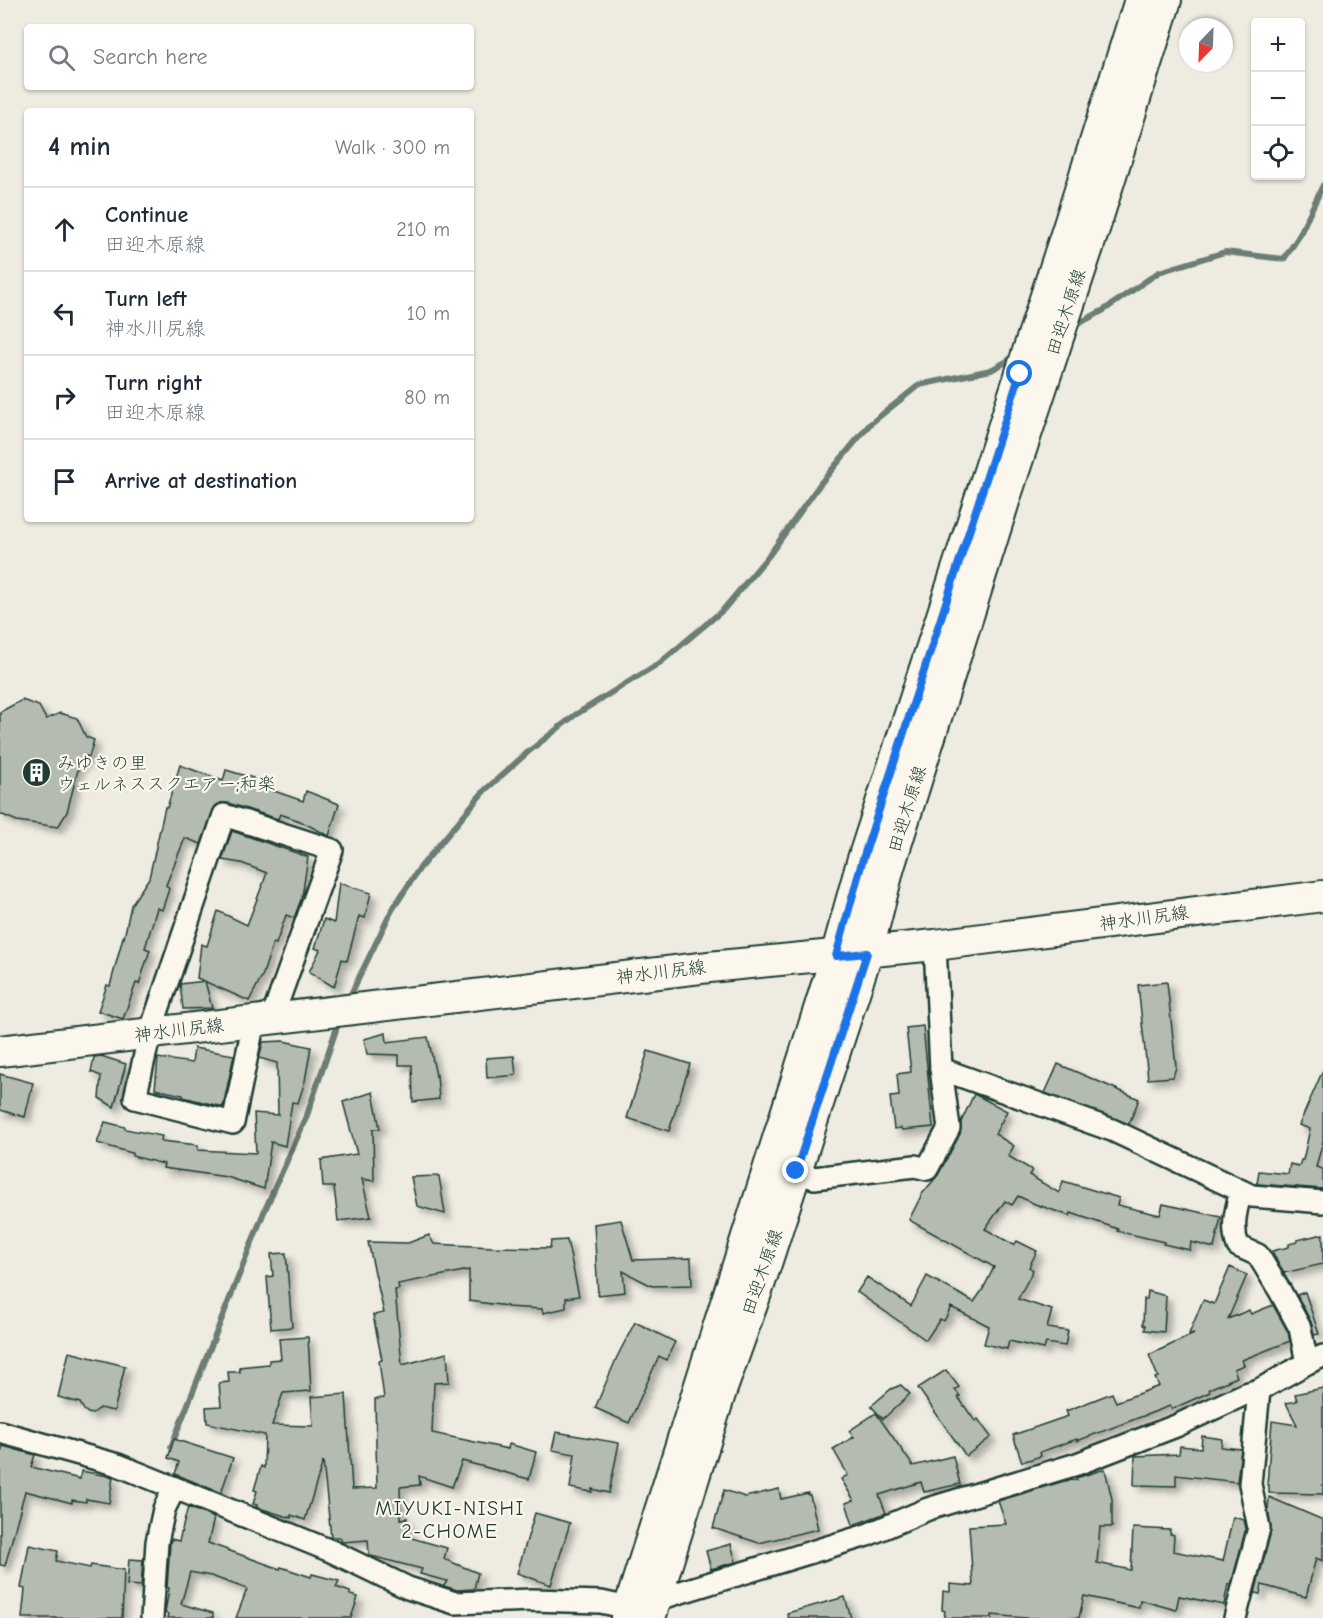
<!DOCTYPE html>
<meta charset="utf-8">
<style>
:root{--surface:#fff;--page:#f6f6f7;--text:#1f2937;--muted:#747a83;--line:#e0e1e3}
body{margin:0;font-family:"Comic Neue","Klee One",sans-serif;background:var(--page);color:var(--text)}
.controls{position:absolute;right:18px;top:18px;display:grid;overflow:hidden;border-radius:6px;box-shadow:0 2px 4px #0004}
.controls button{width:54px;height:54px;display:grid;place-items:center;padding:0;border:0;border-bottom:2px solid var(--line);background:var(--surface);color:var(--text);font:30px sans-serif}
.compass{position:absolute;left:1179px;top:18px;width:54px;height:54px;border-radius:50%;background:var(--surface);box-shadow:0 2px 4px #0004;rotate:203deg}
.stop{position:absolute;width:18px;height:18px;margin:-14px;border:4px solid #1a73e8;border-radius:50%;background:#fff}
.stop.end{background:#1a73e8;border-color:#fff;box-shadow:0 2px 6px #0008}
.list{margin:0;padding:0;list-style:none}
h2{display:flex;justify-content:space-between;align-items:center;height:78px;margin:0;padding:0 24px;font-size:26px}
h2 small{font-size:20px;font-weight:400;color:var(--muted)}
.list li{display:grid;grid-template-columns:39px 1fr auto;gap:18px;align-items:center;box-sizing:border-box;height:84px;padding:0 24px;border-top:2px solid var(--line)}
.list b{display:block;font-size:22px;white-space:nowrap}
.list p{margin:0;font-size:20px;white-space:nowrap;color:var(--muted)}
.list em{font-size:20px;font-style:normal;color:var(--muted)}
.icon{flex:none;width:33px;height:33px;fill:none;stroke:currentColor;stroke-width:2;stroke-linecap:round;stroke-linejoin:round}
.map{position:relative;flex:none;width:1323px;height:1618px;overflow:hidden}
.search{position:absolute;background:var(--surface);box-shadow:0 2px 4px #0004;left:24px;top:24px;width:450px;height:66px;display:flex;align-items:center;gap:15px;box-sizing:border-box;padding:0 21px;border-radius:6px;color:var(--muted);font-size:22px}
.panel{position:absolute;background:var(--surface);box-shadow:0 2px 4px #0004;left:24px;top:108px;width:450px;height:414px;border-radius:6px}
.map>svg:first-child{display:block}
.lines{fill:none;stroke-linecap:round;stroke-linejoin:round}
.stream{stroke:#6c7d74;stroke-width:6}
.building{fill:#b4bbb0;stroke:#1f3d34;stroke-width:1.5;filter:url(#shadow)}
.minor-casing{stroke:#1f3d34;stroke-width:26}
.secondary-casing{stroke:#1f3d34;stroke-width:34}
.minor{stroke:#fbf7ec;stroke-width:21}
.secondary{stroke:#fbf7ec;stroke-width:30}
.route{stroke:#1a73e8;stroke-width:8}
.labels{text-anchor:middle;stroke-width:4.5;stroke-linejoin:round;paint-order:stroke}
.street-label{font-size:18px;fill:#1f3d34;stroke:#fbf7ec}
.poi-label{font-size:18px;fill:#1f3d34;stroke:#fbf7ec;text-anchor:start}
.neighbourhood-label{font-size:20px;letter-spacing:1.5px;fill:#1f3d34;stroke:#fbf7ec}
</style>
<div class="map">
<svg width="1323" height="1618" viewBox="0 0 1323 1618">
<defs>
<filter id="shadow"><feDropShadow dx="5.5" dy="5.5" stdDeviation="3" flood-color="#0004"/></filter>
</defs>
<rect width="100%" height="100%" fill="#eeece1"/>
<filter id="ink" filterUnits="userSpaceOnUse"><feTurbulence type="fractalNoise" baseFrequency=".0167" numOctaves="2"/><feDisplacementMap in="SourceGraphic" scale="12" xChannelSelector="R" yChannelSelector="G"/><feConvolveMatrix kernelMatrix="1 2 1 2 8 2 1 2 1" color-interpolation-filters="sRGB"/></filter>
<g filter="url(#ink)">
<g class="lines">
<g class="stream">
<path d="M1072 327 1104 310 1159 272 1225 252 1284 259 1299 236 1323 185"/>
<path d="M348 1000 392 910 419 869 484 791 528 752 575 715 661 662 723 610 770 554 820 484 870 424 919 385 991 370 1015 357"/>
<path d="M171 1447 264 1212 306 1118 339 1021"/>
</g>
</g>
<g class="building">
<path d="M22 700 39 706 46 719 60 713 77 718 86 737 94 740 89 757 86 756 84 763 80 762 67 812 58 827 17 821 0 814V712Z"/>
<path d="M180 765 223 781 226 770 253 778 251 783 303 801 306 791 339 804 329 836 300 821 280 814 278 819 228 803H221L215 806 201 844 185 838 166 885 169 889 162 910 157 908 145 948 150 950 139 984 136 983 123 1019 98 1011 107 985 110 986 123 937 124 938 131 905 149 878 165 807 167 808Z"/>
<path d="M232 831 308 857 302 897 294 918 286 915 276 944 273 943 263 974 249 1001 197 978 201 944 207 946 218 911 247 925 267 873 241 863 222 860Z"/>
<path d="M339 883 371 893 365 918 359 916 347 961 342 959 334 987 309 972 320 950 315 948 324 919 334 923Z"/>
<path d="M205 981 212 1008 183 1009 180 984Z"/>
<path d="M1167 982 1176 1067 1173 1077 1148 1079 1138 985Z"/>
<path d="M923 1026 933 1127 902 1130 901 1128 894 1129 890 1097 899 1096 897 1074 911 1072 906 1028Z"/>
<path d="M386 1033 387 1042 428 1037 436 1076 437 1075 439 1099 413 1102 412 1065H399V1055L367 1054 364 1039Z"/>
<path d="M283 1041 311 1047 305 1081 298 1103 292 1102 285 1146 271 1142 264 1189 227 1177 163 1168 164 1164 132 1156V1153L97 1143 105 1122 125 1127V1129L162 1136 161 1141 198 1145V1150L256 1153 254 1113 278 1115 277 1063 259 1058 263 1042Z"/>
<path d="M194 1048 234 1055 223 1107 183 1097V1095L155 1089 158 1058 192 1063Z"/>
<path d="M648 1051 690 1064 669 1131 627 1118Z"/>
<path d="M101 1056 126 1064 114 1107 99 1098 101 1076 91 1072 94 1057Z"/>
<path d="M514 1056 516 1075 487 1078 486 1058Z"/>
<path d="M1058 1064 1139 1099 1129 1124 1045 1093Z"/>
<path d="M1323 1070V1141L1316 1167 1323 1169V1189L1257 1184 1259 1171 1288 1174 1290 1164 1299 1166 1301 1160H1303L1310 1129 1299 1125Z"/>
<path d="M0 1074 33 1083 25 1117 0 1110Z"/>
<path d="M373 1092 380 1129H373L374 1181 362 1179 371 1217 338 1221 334 1187H323L321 1160 357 1154 343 1102Z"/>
<path d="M974 1094 1007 1111 995 1134 1014 1146 1008 1156 1032 1170 1029 1175 1059 1193 1063 1181 1119 1198 1117 1205 1160 1215 1163 1204 1221 1217 1214 1248 1191 1242 1190 1250 1163 1244 1164 1242 1117 1231 1118 1229 1071 1213 1070 1216 1035 1204 1018 1196 1012 1205 1005 1201 985 1229 1014 1245 1017 1241 1037 1251 1029 1267 1033 1270 1018 1299 1052 1310 1047 1328 1068 1331 1065 1346 1046 1343 1044 1349 1009 1341 1007 1349 984 1344 989 1326 951 1307 944 1321 940 1319 926 1340 857 1292 867 1277 911 1306 927 1276 974 1302 983 1289 994 1267 909 1220 922 1194 938 1175 960 1134 961 1122Z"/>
<path d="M439 1176 445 1214 417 1206 411 1177Z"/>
<path d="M621 1220 633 1260 691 1258 692 1285 652 1286 623 1271 625 1292 598 1295 594 1224Z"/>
<path d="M1323 1234V1264L1284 1273 1272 1251 1289 1247V1244L1297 1242V1240Z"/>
<path d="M429 1235 434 1244 493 1247 550 1248 551 1241 567 1240 579 1296 566 1298V1308L543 1313 542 1309 507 1307V1306L469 1301V1270L398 1284 399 1289 395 1290 402 1365 447 1353 449 1382 434 1383 432 1433 508 1449 509 1444 536 1452 529 1479 462 1461 452 1487 419 1476 420 1485 400 1487 401 1519 407 1518 408 1537 447 1548 444 1559 478 1573 474 1589 457 1590 444 1586 447 1581 420 1574 422 1569 371 1556 369 1555 368 1540 342 1542 340 1537H331L323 1461 305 1520 291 1515V1518L256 1507 257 1505 253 1504 257 1491 254 1490 261 1466 264 1468 265 1435 207 1423 206 1407 221 1406 219 1383 229 1382 228 1372H240L239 1367 269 1364V1360L281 1359 279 1339 308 1337 311 1391 283 1393 272 1425 313 1426 311 1397 346 1394 352 1489 377 1488 375 1399 384 1398 379 1361 382 1360 373 1315 384 1313 368 1242 408 1243Z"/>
<path d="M286 1253 292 1327 271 1329 267 1277 273 1276 271 1254Z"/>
<path d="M1230 1267 1247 1275 1228 1319 1249 1310 1251 1314 1273 1305 1288 1332 1290 1341 1242 1360 1244 1365 1234 1369 1237 1377 1209 1389 1210 1392 1172 1409 1170 1406 1077 1441V1439L1040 1452 1041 1456 1022 1462 1013 1435 1068 1416 1066 1411 1112 1393 1116 1402 1159 1386 1155 1378 1158 1377 1149 1355 1194 1334H1189L1203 1300 1214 1304Z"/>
<path d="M1148 1291 1166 1296 1164 1332 1145 1330V1325H1143L1144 1299H1147Z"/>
<path d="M1305 1292 1319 1334 1314 1335 1311 1322 1297 1295Z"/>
<path d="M635 1322 675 1342 666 1360 659 1356 629 1423 595 1408 617 1357Z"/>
<path d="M69 1352 125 1366 114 1411 100 1408 92 1414 88 1413 84 1410 80 1403 58 1397Z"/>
<path d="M946 1370 959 1387 955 1390 960 1396 958 1397 975 1421 978 1419 991 1437 966 1456 918 1388Z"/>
<path d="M901 1385 910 1394 883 1419 871 1406 891 1389Z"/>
<path d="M1323 1388V1494L1269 1493V1485H1267L1272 1421 1297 1425 1286 1403 1297 1401 1295 1394Z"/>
<path d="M876 1413 913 1466 953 1456 960 1484 924 1492 921 1482 879 1495 886 1513 853 1525 846 1503 854 1500 841 1479 848 1475 833 1449 854 1437 849 1431Z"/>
<path d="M556 1432 619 1443 609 1493 592 1489V1492L570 1488 575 1454 552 1450Z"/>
<path d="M1202 1436 1222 1439 1221 1447 1241 1449 1237 1482 1176 1475V1486L1134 1485 1135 1456 1179 1454 1180 1446 1201 1448Z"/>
<path d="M174 1439 233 1458 221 1493 175 1474 179 1462 168 1458Z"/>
<path d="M3 1446 35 1455 31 1467 80 1479 81 1471 113 1477 109 1503 86 1499V1502L72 1500V1503L25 1491 5 1566 0 1565V1457Z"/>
<path d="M1105 1469 1112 1499V1527H1100L1097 1563 1131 1570 1133 1528 1170 1530V1534L1174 1535 1173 1551 1223 1561 1233 1517 1244 1520 1246 1528 1231 1585 1228 1584 1224 1605 1179 1596 1176 1610 1140 1600 1139 1608 1084 1596 1079 1618H1025L992 1615V1618H944L945 1611 942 1610 943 1591 950 1592V1584L973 1586 969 1526 1006 1524 998 1501 1064 1481 1077 1480 1076 1478Z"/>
<path d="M779 1489 781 1499 808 1493V1495H810L818 1529 759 1543 713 1528 724 1490 745 1497Z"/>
<path d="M1269 1497 1323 1520V1561L1316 1558 1306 1597 1262 1585 1260 1594 1255 1593 1271 1531 1268 1509Z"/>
<path d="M188 1507 214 1518 208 1543 280 1569 281 1567 311 1577 312 1574 339 1581 336 1587 350 1592V1595L358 1597 351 1618H236L247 1589 211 1576 190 1572 181 1604 213 1613V1618H167L168 1614 165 1613 169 1588H167L170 1544 171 1539 179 1541Z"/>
<path d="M535 1513 570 1523 551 1585 517 1573Z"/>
<path d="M731 1544 736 1562 711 1569 706 1551Z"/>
<path d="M29 1545 58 1551 56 1561 90 1568 91 1565 124 1570 122 1618H22L25 1589 21 1588Z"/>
<path d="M129 1559 143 1560 141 1586 127 1585Z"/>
<path d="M845 1597 851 1618H788L787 1613Z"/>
</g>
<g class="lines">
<defs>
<g id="minor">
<path d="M254 1021 233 1123 135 1098 150 1033 224 815 332 850 272 1018"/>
<path d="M941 1069 1112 1130 1252 1196 1323 1202"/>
<path d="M796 1171 814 1178 915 1166 927 1169 949 1128 941 1069 935 945"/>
<path d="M1241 1191C1236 1210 1231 1227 1238 1246L1258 1255 1280 1291 1300 1328 1307 1363"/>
<path d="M0 1432 118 1465 331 1551 408 1588 455 1603 532 1600 601 1602 629 1608 867 1535 928 1509 1077 1464 1176 1426 1245 1394 1259 1390 1307 1363 1323 1356"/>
<path d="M152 1618 157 1542 164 1509 174 1489"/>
<path d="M1235 1618 1259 1528 1250 1484 1259 1390"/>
</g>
<g id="secondary">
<path d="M0 1051 709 967 935 945 1323 896"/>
<path d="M626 1618 836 956 862 862 1069 225 1140 0"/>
<path d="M650 1618 720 1394 760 1282 867 953 889 867 1006 495 1095 226 1166 0"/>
</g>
</defs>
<use href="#minor" class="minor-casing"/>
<use href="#secondary" class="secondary-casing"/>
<use href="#minor" class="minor"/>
<use href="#secondary" class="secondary"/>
</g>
</g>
<g class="lines" filter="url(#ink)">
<path class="route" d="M796 1171 867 953 836 956 862 862 1020 374"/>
</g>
<defs>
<symbol id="building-disc" viewBox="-11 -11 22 22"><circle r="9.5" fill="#1f3d34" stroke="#fbf7ec"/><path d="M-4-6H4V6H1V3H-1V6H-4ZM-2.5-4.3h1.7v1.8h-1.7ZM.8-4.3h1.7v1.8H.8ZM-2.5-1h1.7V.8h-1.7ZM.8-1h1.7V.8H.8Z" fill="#fff"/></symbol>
</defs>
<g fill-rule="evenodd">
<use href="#building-disc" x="20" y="756" width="33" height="33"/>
</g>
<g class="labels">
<g class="street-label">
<text transform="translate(1066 312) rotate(-72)" y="6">田迎木原線</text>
<text transform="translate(907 809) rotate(-73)" y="6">田迎木原線</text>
<text transform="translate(1144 918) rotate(-8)" y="6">神水川尻線</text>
<text transform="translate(661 972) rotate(-7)" y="6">神水川尻線</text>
<text transform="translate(179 1030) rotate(-7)" y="6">神水川尻線</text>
<text transform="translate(762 1272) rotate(-71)" y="6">田迎木原線</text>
</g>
<g class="poi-label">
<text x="57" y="769">みゆきの里<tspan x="57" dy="21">ウェルネススクエアー;和楽</tspan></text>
</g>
<g class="neighbourhood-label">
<text x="450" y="1515">MIYUKI-NISHI<tspan x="450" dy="23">2-CHOME</tspan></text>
</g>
</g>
</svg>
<div class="controls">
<button>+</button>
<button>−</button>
<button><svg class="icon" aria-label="locate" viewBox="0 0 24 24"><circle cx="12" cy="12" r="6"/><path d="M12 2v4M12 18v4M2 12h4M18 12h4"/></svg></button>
</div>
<svg class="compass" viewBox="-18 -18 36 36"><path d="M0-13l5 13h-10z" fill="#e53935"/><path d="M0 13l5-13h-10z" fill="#747a83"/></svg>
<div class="stop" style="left:1020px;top:374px"></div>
<div class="stop end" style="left:796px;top:1171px"></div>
<div class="search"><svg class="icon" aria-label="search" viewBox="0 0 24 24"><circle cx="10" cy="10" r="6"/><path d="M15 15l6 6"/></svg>Search here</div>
<section class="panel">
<h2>4 min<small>Walk · 300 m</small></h2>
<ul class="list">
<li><svg class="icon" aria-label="ahead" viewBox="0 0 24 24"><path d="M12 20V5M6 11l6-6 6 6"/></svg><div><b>Continue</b><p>田迎木原線</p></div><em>210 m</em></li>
<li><svg class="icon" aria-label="left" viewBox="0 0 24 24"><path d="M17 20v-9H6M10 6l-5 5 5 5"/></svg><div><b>Turn left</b><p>神水川尻線</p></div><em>10 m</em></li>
<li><svg class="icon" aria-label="right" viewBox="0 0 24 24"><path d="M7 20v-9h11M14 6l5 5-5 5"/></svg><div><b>Turn right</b><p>田迎木原線</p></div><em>80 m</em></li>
<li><svg class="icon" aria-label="arrive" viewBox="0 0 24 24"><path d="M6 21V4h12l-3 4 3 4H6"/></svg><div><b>Arrive at destination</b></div></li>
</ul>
</section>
</div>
